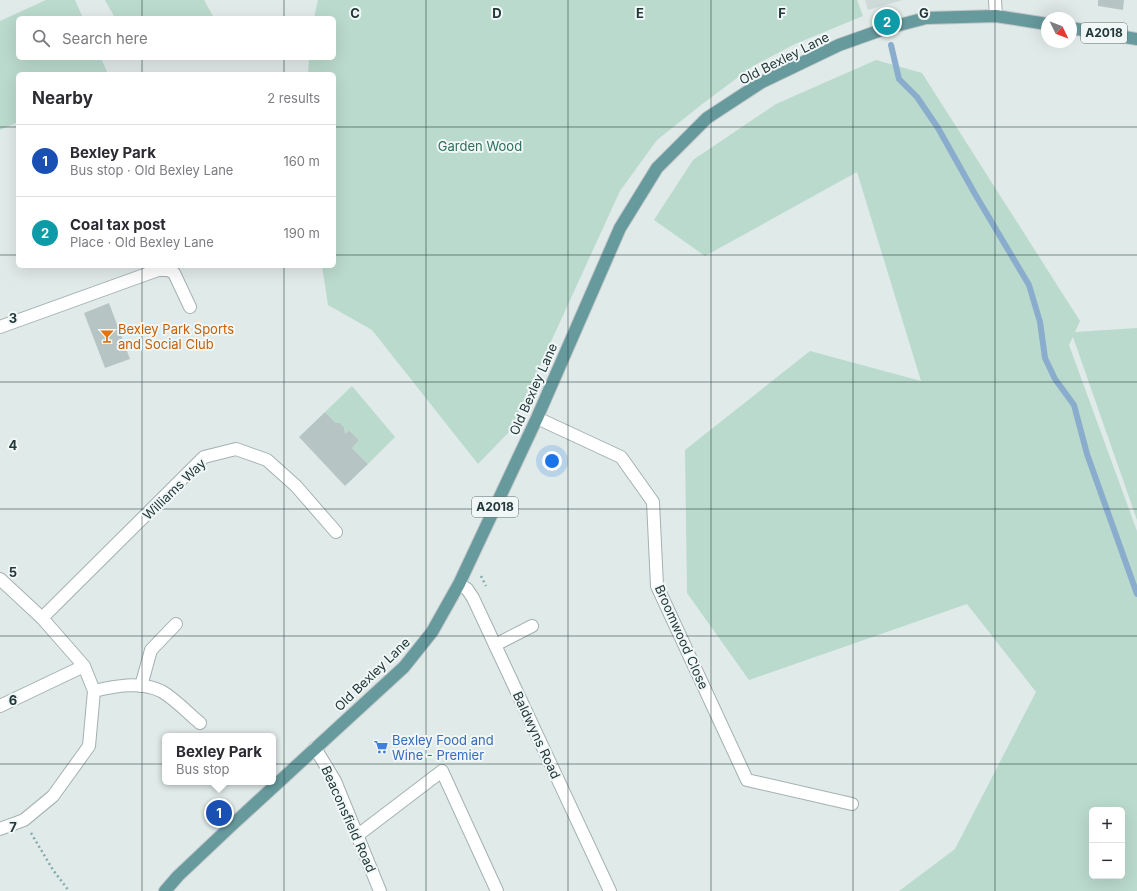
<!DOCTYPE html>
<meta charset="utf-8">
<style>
:root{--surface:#fff;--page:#f2f2f3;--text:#2b2b33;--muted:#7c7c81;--line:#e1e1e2;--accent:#ea580c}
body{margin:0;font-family:Inter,sans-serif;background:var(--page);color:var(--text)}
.controls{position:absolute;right:12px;bottom:12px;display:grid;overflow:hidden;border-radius:6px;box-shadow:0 4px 16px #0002}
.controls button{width:36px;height:36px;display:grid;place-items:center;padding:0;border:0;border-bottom:1px solid var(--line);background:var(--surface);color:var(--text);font:20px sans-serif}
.compass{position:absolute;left:1041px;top:12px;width:36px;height:36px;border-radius:50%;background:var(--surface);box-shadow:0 4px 16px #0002;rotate:133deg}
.you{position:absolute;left:552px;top:461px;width:14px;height:14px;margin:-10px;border:3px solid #fff;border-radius:50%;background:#1a73e8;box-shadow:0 0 0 6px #1a73e833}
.badge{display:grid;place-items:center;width:26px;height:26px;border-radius:50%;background:var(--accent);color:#fff;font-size:13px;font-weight:700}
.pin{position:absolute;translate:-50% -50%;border:2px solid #fff;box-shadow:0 1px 4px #0006}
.popup{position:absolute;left:162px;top:733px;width:114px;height:52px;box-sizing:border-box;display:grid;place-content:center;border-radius:6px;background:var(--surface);filter:drop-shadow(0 1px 3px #0005);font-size:13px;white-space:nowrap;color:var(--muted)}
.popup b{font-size:15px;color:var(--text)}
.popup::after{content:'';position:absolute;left:50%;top:100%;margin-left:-8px;border:8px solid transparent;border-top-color:var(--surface)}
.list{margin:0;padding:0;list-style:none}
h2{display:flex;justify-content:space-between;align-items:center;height:52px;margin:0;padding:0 16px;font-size:17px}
h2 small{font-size:13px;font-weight:400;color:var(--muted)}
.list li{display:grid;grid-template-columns:26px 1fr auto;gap:12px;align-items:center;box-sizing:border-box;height:72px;padding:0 16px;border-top:1px solid var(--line)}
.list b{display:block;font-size:15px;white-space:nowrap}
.list p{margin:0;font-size:13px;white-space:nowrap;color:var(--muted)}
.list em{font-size:13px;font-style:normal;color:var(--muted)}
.icon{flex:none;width:22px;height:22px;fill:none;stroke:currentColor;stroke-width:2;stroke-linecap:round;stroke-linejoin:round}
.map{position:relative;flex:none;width:1137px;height:891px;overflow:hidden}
.search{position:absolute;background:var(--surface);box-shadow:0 4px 16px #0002;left:16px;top:16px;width:320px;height:44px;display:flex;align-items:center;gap:10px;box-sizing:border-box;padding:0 14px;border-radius:6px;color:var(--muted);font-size:15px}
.panel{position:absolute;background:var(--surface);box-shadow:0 4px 16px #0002;left:16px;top:72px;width:320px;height:196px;border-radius:6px}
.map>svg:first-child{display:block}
.built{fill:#cedad8}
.green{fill:#badacd;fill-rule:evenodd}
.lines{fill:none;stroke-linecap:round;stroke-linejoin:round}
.stream{stroke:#8badcd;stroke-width:6}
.building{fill:#b6c5c3}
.minor-casing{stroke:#a3b1b1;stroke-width:14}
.major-casing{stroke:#c1c7c8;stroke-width:14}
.path{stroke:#82acac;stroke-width:2.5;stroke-dasharray:2 3;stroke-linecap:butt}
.minor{stroke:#fff;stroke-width:12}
.major{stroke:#679a9d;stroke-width:12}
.grid{fill:none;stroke:#223839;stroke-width:1;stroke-opacity:0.55}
.labels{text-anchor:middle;stroke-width:4;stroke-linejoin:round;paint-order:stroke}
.shield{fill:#f0f7f6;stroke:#607172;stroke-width:1}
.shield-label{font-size:12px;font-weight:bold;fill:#223839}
.street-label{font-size:13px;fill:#223839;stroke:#f0f7f6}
.park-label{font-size:13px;fill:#2e6e5b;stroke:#f0f7f6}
.food-label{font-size:13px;fill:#c56008;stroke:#f0f7f6;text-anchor:start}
.shop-label{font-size:13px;fill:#366cbe;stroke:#f0f7f6;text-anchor:start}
.grid-label{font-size:13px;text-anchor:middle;font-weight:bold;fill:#223839;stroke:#f0f7f6;stroke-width:4;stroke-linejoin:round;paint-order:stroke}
</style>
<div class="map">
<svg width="1137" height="891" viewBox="0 0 1137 891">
<rect width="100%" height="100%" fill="#e0eae9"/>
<path class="built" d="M865 0H903L868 10Z"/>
<g class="green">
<path d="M46 0H75L83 18H18V58H101L108 74H18V122L0 130V21Z"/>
<path d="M105 0H204L214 18H115Z"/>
<path d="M318 0H857L863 16 795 44 753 66 701 105 657 140 620 191 510 431 478 464 372 330 328 305 322 266H334V74H308L309 58H334V18H314Z"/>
<path d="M876 60 922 73 1080 321 1075 332 1137 328V520L1073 337 1069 345 1137 531V891H899L955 849 1036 692 967 604 749 680 687 593 685 450 810 351 921 381 857 172 705 256 654 220 693 160 776 104ZM1092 810H1122V876H1092Z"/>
<path d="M352 386 395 437 368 464 352 448 359 440 349 430 345 434 344 427 340 423H336L325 412Z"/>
</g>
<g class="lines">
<path class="stream" d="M891 45 899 79 917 97 938 128 975 194 1029 285 1040 322 1045 358 1055 379 1074 405 1087 454 1137 594"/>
</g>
<g class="building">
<path d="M1098 0H1124L1123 10 1098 6Z"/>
<path d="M109 303 130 359 105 368 84 313Z"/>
<path d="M325 412 336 423H340L344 427 345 434 349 430 359 440 352 448 368 464 345 486 299 437Z"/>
</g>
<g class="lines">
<defs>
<g id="minor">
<path d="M995 0 996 16"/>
<path d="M0 327 158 270H168L174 273 190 307"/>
<path d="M537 418 621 457 653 502 657 586 747 780 852 804"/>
<path d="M0 579 42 618 84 666 94 691 89 746 53 796 24 820 0 829"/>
<path d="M459 584 467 589 473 598 610 891"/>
<path d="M42 618 204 457 236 449 267 460 296 486 336 532"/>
<path d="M495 645 532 626"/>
<path d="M141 686 151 650 176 624"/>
<path d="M94 691C115 686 140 681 161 691 174 698 189 714 200 723"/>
<path d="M0 706 84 666"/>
<path d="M315 748 335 781 380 891"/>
<path d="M358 835 442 771 497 891"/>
</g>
<g id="major">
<path d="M1071 28 1137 39"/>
<path d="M165 891 178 876 232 825 404 667 432 632 459 584 537 418 620 228 657 168 707 118 762 82 839 45 884 29 926 18 962 17 996 16 1047 24"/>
</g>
</defs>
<use href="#minor" class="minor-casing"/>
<use href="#major" class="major-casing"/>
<g class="path">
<path d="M481 576 486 586"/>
<path d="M31 833 53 870 69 891"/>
</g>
<use href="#minor" class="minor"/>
<use href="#major" class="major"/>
</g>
<path class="grid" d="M142 0V18M284 0V18M426 0V891M568 0V891M711 0V891M853 0V891M995 0V891M142 58V74M284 58V74M0 127H18M334 127H1137M0 255H18M334 255H1137M142 266V891M284 266V891M0 382H1137M0 509H1137M0 636H1137M0 764H1137"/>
<defs>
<symbol id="bar-bare" viewBox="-9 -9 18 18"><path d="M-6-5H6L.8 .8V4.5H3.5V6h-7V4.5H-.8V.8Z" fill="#e8710a" stroke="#f0f7f6" stroke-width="2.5" paint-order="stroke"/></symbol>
<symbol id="supermarket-bare" viewBox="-9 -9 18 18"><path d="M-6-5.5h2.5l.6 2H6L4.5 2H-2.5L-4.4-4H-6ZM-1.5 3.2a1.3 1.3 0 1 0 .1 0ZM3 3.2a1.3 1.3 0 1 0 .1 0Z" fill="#3f7fe0" stroke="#f0f7f6" stroke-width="2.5" paint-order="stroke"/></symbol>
</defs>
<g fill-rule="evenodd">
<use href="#bar-bare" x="97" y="326" width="20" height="20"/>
<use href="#supermarket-bare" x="371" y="737" width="20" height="20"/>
</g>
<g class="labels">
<g class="shield">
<rect x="1081" y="23" width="46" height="20" rx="3"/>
<rect x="472" y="497" width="46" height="20" rx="3"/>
</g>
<g class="shield-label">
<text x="1104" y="37">A2018</text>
<text x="495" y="511">A2018</text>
</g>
<g class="street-label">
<text transform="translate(784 58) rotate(-27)" y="5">Old Bexley Lane</text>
<text transform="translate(533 389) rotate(-66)" y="5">Old Bexley Lane</text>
<text transform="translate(174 489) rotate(-44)" y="5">Williams Way</text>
<text transform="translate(682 637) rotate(66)" y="5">Broomwood Close</text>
<text transform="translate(372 674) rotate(-44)" y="5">Old Bexley Lane</text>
<text transform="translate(537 735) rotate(65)" y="5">Baldwyns Road</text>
<text transform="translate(349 819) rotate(66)" y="5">Beaconsfield Road</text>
</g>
<g class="park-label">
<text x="480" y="151">Garden Wood</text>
</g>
<g class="food-label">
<text x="118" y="334">Bexley Park Sports<tspan x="118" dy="15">and Social Club</tspan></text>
</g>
<g class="shop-label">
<text x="392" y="745">Bexley Food and<tspan x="392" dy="15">Wine - Premier</tspan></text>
</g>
</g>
<g class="grid-label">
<text x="355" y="18">C</text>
<text x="497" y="18">D</text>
<text x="640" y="18">E</text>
<text x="782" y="18">F</text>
<text x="924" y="18">G</text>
<text x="13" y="323">3</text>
<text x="13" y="450">4</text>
<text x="13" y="577">5</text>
<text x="13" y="705">6</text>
<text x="13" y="832">7</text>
</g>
</svg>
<div class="controls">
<button>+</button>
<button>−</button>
</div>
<svg class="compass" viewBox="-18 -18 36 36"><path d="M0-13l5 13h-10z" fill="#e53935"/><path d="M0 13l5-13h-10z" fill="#7c7c81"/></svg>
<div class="you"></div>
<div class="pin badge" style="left:219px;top:813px;background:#1a4fb4">1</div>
<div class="popup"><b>Bexley Park</b>Bus stop</div>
<div class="pin badge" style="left:887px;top:22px;background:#0f9aa8">2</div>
<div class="search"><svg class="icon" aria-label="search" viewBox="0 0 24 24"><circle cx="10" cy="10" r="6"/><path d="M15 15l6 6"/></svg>Search here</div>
<section class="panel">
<h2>Nearby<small>2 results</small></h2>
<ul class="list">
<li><span class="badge" style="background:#1a4fb4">1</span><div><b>Bexley Park</b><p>Bus stop · Old Bexley Lane</p></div><em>160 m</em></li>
<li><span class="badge" style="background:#0f9aa8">2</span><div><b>Coal tax post</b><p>Place · Old Bexley Lane</p></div><em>190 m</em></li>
</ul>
</section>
</div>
